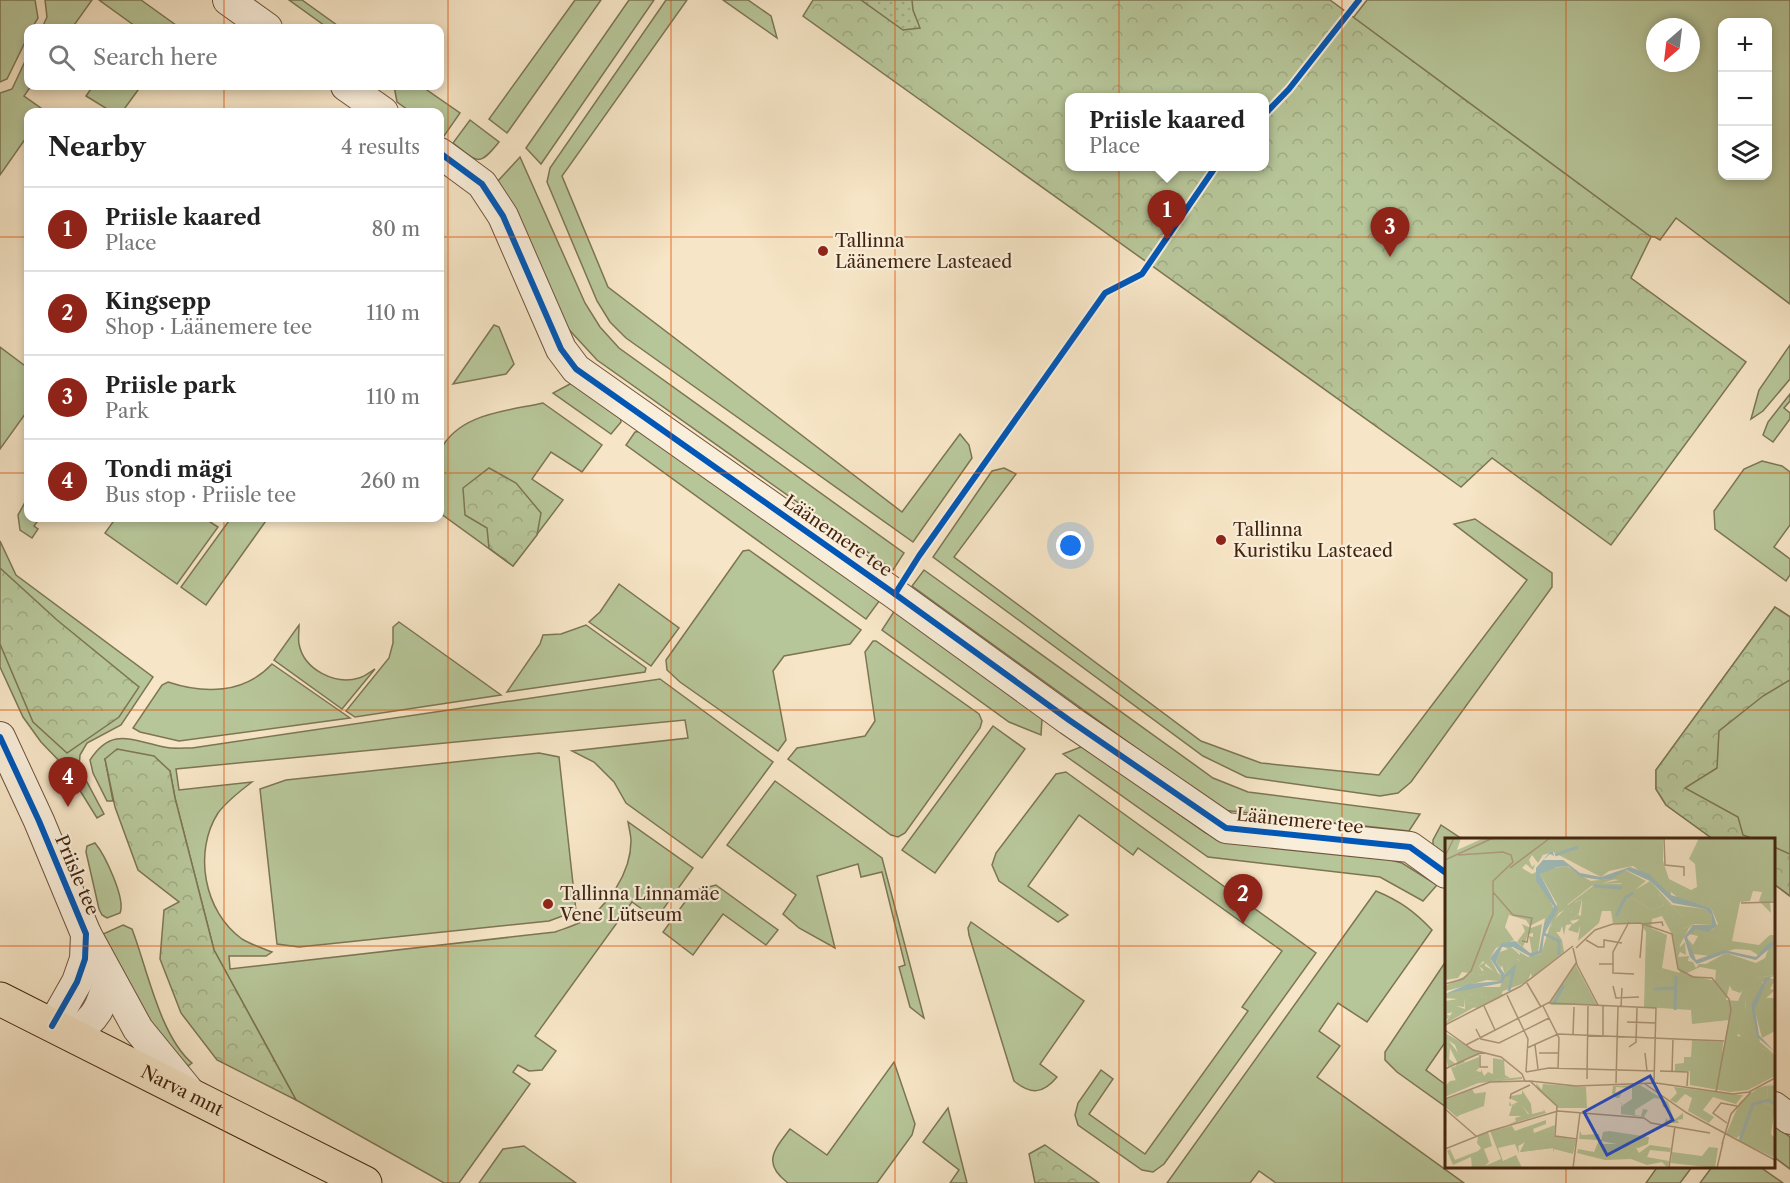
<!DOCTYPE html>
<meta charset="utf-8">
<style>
:root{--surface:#fff;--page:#f6f6f6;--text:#222;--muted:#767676;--line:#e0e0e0;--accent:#8f2418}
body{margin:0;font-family:"Libre Caslon Text",serif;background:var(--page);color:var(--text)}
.controls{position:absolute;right:18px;top:18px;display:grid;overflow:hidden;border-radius:12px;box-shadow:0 3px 9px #0003}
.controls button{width:54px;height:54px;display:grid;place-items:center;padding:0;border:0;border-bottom:2px solid var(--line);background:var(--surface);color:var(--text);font:30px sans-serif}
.compass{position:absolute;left:1646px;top:18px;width:54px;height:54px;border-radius:50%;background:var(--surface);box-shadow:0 3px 9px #0003;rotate:208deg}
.you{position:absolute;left:1071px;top:546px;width:21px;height:21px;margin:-15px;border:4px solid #fff;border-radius:50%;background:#1a73e8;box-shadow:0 0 0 9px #1a73e833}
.badge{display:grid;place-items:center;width:39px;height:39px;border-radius:50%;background:var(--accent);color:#fff;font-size:20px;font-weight:700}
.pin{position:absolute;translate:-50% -50px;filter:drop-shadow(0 2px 3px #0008)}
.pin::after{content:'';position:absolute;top:32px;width:21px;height:18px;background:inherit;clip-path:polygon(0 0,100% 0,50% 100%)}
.popup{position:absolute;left:1065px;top:93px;width:204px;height:78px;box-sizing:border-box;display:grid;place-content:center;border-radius:12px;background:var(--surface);filter:drop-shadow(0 2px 4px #0005);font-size:20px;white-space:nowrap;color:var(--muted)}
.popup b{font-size:22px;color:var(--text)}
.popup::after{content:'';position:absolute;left:50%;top:100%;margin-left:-12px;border:12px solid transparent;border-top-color:var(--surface)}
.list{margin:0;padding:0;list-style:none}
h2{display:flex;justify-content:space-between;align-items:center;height:78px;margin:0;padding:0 24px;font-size:26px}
h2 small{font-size:20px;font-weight:400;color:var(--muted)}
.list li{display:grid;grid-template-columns:39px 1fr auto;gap:18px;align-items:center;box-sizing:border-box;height:84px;padding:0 24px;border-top:2px solid var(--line)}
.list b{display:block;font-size:22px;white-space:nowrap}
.list p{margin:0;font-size:20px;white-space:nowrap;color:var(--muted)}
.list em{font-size:20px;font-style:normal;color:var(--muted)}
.icon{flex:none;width:33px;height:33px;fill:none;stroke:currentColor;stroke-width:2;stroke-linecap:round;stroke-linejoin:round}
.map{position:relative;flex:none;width:1790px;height:1183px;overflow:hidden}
.search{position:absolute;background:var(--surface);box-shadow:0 3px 9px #0003;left:24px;top:24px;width:420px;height:66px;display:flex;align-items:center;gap:15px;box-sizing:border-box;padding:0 21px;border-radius:12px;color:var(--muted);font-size:22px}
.panel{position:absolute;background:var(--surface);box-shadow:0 3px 9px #0003;left:24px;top:108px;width:420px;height:414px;border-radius:12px}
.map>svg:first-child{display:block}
.grass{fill:#b7c699;stroke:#7d7554;stroke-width:1.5;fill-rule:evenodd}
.forest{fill:url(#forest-crowns);stroke:#7d7554;stroke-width:1.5;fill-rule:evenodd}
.garden{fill:url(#garden-dots);stroke:#7d7554;stroke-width:1.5}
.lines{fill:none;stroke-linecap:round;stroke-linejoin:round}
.minor-casing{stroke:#70543d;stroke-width:32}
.major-casing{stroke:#43240f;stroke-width:35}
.minor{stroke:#f9eeda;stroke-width:30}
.major{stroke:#f6e5c6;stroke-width:33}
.cycleway-casing{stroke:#f9eeda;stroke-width:10}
.cycleway{stroke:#0057b8;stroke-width:6}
.grid{fill:none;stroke:#e0560c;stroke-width:1.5;stroke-opacity:0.55}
.poi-dot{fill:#8f2418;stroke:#f9eeda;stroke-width:2}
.labels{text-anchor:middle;stroke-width:4.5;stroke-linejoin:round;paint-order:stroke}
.poi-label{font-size:18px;fill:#43240f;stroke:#f9eeda;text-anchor:start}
.street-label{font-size:18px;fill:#43240f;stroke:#f9eeda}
.inset-river{fill:none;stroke:#9fbdbc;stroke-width:3}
.inset-road{fill:none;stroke:#ae987d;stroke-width:1.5}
.view{fill:#1d4ed8;fill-opacity:0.15;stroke:#1d4ed8;stroke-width:3}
.inset-edge{fill:none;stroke:#43240f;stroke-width:3}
</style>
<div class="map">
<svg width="1790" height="1183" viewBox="0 0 1790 1183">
<defs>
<pattern id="forest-crowns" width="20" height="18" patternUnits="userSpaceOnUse" patternTransform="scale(1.5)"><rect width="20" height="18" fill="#b7c699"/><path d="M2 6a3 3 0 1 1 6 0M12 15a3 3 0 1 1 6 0" fill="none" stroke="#9faa83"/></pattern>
<pattern id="garden-dots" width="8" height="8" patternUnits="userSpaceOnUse" patternTransform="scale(1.5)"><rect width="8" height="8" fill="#b7c699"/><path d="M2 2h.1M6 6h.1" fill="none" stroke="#9faa83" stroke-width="1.8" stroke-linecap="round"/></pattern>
</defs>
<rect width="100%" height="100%" fill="#f6e5c6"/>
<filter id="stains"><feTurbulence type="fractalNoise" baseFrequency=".00333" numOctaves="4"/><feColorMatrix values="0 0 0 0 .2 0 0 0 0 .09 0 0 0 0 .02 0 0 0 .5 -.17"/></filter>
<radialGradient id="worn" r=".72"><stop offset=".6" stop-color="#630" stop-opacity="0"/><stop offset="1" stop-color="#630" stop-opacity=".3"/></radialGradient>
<g class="grass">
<path d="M0 0H35L38 18 32 28H28V36L7 79 0 82Z"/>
<path d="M45 0H92L72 28H42L47 17Z"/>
<path d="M99 0H141L180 28H133L135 26Z"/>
<path d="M289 0H302L341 28H328Z"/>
<path d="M575 0H601L507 133 489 119Z"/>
<path d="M629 0H654L541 164 526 148Z"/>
<path d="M666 0H687L562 176 608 287 902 512 960 434 969 445 972 458 913 542 626 338 610 322 597 301 547 182 550 168Z"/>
<path d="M723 0H748L771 16 777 38Z"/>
<path d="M1367 0H1790V304L1676 218 1660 240 1655 237 1647 236 1328 50ZM1722 22H1768V176H1722ZM1655 27H1691V63H1655Z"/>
<path d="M28 55V86H31L24 96 45 111 28 112V135L0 175V93L12 89Z"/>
<path d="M93 86H141L122 112H112L86 96Z"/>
<path d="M394 86H421L460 113 444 136 440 133V112H411L397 102Z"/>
<path d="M470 120 499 142C478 168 478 162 453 143Z"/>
<path d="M520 157 585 303 600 327 619 348 904 553 893 570 597 360 562 322 498 181Z"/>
<path d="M494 325 499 327 514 364 506 374 453 384Z"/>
<path d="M1790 345V379L1763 411 1751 419 1759 390Z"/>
<path d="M0 347 28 368V410L0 449Z"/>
<path d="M580 381 619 409 621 422 611 434 553 393 570 384Z"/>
<path d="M1790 394V401L1784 408 1790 413V419L1773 442 1763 435 1768 422Z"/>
<path d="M543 403 602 445 582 472 551 452 532 479 563 500 513 566 440 513C440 500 436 461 440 451 458 413 508 411 543 403Z"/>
<path d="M646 431 880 600 866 619 626 445 635 432Z"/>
<path d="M1762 461 1782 466 1790 472V525L1774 547 1790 559V575L1786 581 1715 529 1714 511 1744 469Z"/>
<path d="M1004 468 1016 474 954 557 1201 741 1261 763 1379 775 1527 580 1454 524 1475 519 1552 573V587L1411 782 1398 793 1380 796 1246 777 1203 756 933 557 992 471Z"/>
<path d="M28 497V518H40L34 526 38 529 32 538 20 530 18 515Z"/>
<path d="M107 518H204L218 527 177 584 105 533 113 522Z"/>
<path d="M231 518H268L206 605 181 587Z"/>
<path d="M0 541 16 575 153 677 121 725 87 743 80 755 79 767 104 814 97 818 66 768 41 742 23 717 0 667Z"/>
<path d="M749 550 861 630 850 644 784 656 773 671 786 740 778 751 680 682 667 670 666 660 743 551Z"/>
<path d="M924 570 1213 778 1248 792 1420 814 1409 831 1222 810 912 586Z"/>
<path d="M619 584 679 628 651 666 589 622 600 612Z"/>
<path d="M1775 607 1790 617V896L1774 884V840L1713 839 1666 805 1656 789V770Z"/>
<path d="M895 610 1042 719 1041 735 1009 722 882 630Z"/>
<path d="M399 622 501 695 355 717 346 711 389 658 393 643V627Z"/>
<path d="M299 625C299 631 298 639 299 644 304 670 335 685 359 678 364 677 370 672 375 669L342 709 274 660Z"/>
<path d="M586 625 646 668 645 672 507 692 540 644 543 635 561 634Z"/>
<path d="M873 641H876L979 714 982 721 980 728 905 833 898 837 891 835 788 759 797 748 865 736 875 721 865 652Z"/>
<path d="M272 664 350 718 179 741 140 732 133 728 162 685 168 682C204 694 244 694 272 664Z"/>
<path d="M660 679 773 762 702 858 626 803 614 782 594 762 572 751 688 738 685 720 176 769 179 790 252 782C240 791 227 801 218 813 193 852 204 912 242 939 250 944 262 948 272 952L266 956H229L230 969 555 932C563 929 573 926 581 922 608 908 631 872 631 841 631 835 629 828 628 822L693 868 656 919 632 902 535 1036 556 1051 542 1070 529 1071 518 1065 513 1072 530 1084 459 1183H444L296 1100 214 950 175 798 170 771 105 759 113 801H107L93 773 90 760C112 726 132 741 164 747 173 749 183 748 192 748Z"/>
<path d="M993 726 1025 749 935 873 902 850Z"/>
<path d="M1083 746 1206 833 1223 839 1375 856 1402 863 1437 885 1423 901 1380 877 1208 857 1063 754Z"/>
<path d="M539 753 559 757 576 911 549 921 299 947 277 944 260 789 286 780Z"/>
<path d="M1066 772 1316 953 1164 1164 1153 1172 1142 1170 1078 1125 1075 1115 1078 1103 1101 1070 1113 1079 1089 1114 1145 1154 1248 1011 1242 1007 1282 951 1138 848 1133 855 1079 815 1028 886 1068 915 1058 922 999 881 992 865 996 853 1056 774Z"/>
<path d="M775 781 882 858 924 1018 910 1007 899 967 905 965 882 872 861 877 858 864 817 876 835 948 799 928 783 914 796 895 727 845Z"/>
<path d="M1441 825 1462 839 1446 840V858L1433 845V840Z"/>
<path d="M95 843C105 855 126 899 120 913L107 918 102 915 99 909 86 852 87 846Z"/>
<path d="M716 885 778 930 766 945 723 914 693 955 663 932 693 891Z"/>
<path d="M1376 891C1400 901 1414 911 1432 930L1367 1022 1338 1003 1319 1031 1340 1046 1317 1077 1464 1183H1276L1259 1171 1250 1183H1167Z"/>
<path d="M971 922 1084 1001 1040 1064 1057 1077C1043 1094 1031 1095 1014 1081L969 935 968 928Z"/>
<path d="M123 925 132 929C147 968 160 1036 192 1063L188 1066 150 1030 103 934Z"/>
<path d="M1446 961V1041L1426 1070 1446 1085V1107L1397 1072 1385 1060V1052Z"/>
<path d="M894 1062 915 1124 912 1135 877 1183H788C761 1163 775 1149 790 1129L827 1155Z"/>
<path d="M948 1108 967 1183H950L959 1170 923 1142Z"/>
<path d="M1774 1125 1790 1137V1169L1774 1157Z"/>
<path d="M524 1146 576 1183H479L503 1149Z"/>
<path d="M1658 1166H1692V1167L1680 1183H1646Z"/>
<path d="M1712 1167H1760L1783 1183H1700Z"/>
</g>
<g class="forest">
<path d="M813 0H1330L1651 237 1631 278 1746 362 1611 545 1492 458 1461 487 803 16ZM1070 98H1264V166H1070Z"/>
<path d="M489 468 516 483 541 513 537 535 513 566 489 548 487 528 465 515 463 488Z"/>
<path d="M0 568 57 620 139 687 119 717 67 753 33 722 0 644Z"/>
<path d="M1775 607 1790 617V680L1763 696 1719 731 1717 768 1685 788 1738 817 1743 835 1754 839H1713L1666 805 1656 789V770Z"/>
<path d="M117 749 154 756 170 771 175 798 214 950 296 1100 217 1060 181 1013 160 959 164 910 179 902 138 870 115 807 105 759Z"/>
<path d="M1774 847 1790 854V896L1774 884Z"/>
<path d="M1045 1145 1099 1183H1035L1029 1154Z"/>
</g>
<path class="garden" d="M861 0H912L913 10 920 28 903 30Z"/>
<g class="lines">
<defs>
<g id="minor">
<path d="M228 0 267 28"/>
<path d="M346 86 383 112"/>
<path d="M440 153 482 184 503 216 561 349 576 369 895 594 1069 720 1226 828 1410 847 1446 873"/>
<path d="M0 737 39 821 86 934 85 959 77 982 52 1026"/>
<path d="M86 934 138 1029 191 1094"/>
<path d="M70 1035C97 1020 102 1006 109 977"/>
<path d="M1774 1107 1790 1119"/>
</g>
<g id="major">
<path id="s1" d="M0 999 365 1183"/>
</g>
</defs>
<use href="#minor" class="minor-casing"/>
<use href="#major" class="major-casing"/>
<use href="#minor" class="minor"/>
<use href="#major" class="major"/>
<defs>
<g id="cycleway">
<path d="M1264 115 1289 89 1359 0"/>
<path d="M440 153 482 184 503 216 561 349 576 369 895 594 1069 720 1226 828 1410 847 1446 873"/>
<path d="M895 594 919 556 1105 293 1142 274 1216 166"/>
<path d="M0 737 39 821 86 934 85 959 77 982 52 1026"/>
</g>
</defs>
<use href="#cycleway" class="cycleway-casing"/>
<use href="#cycleway" class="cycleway"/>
</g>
<path class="grid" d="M224 0V28M448 0V1183M671 0V1183M895 0V1183M1119 0V1183M1342 0V1183M1566 0V840M224 86V112M0 237H28M440 237H1790M0 473H28M440 473H1790M224 518V1183M0 710H1790M0 946H1446M1774 946H1790M1566 1166V1183"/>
<g class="poi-dot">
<circle cx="823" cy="251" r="6"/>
<circle cx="1221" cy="540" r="6"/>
<circle cx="548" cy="904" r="6"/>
</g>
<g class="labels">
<g class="poi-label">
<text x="835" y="247">Tallinna<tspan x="835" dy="21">Läänemere Lasteaed</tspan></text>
<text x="1233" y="536">Tallinna<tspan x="1233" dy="21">Kuristiku Lasteaed</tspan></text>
<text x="560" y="900">Tallinna Linnamäe<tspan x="560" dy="21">Vene Lütseum</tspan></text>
</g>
<g class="street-label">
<text transform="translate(838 536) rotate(35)" y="6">Läänemere tee</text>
<text transform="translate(1300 821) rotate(6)" y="6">Läänemere tee</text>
<text transform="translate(77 875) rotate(67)" y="6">Priisle tee</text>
<text dy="6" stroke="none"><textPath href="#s1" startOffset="204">Narva mnt</textPath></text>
</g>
</g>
<g transform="translate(1445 838)">
<rect width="330" height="330" fill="#f6e5c6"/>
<path d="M122 28 149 46 122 67 112 66 95 36 101 31ZM180 32 201 43 190 52 205 43 227 67 260 71 267 78V87L248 86 238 91V79L213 55 219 67 207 72 187 60 176 45H158L174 42 165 41ZM137 61 134 75 125 83 128 86 133 83 141 67V73L146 74 143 86 145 76 141 82 137 81 139 89 135 88 133 95 123 92 127 86 121 87 119 97 117 88 115 94H111L117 102 106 91 107 84 121 70 126 75 129 65ZM228 98 235 109 240 104 241 117 235 114 233 119 244 118 243 123 248 124 244 129 250 131H240L232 126ZM330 106V137L311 140 295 155 287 152 274 126 259 127 281 115 311 125 320 120 324 109ZM59 109H66L75 117V123L72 121 64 126 60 137 57 127 56 130 51 124 55 114 63 111ZM41 123 40 128 56 137 55 143 42 142 1 153 0 148 26 135 38 137 40 133 34 128ZM330 142 325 151 330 152 321 160H330V193L317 200 309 169 322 143ZM317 143V150L304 174 300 172 302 153ZM50 152 59 157 54 160 52 154H37L36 158 42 160 37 164 23 165 31 168 0 186 11 168 20 171 19 160 24 162 25 157 36 153ZM296 193 308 210H316L330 217V238L303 252 285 254 245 247V233H230V226L239 225V219H246L247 202 278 204 277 218 280 202 296 198 292 195ZM6 198 4 203 20 224 11 228 12 224 5 210 4 221 11 226 3 229 0 213 4 210 0 206ZM77 239V241L33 245 0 259V248L4 246ZM330 245 322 248 323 257 318 265 330 270 326 296 330 300V320L295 303 298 295 292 300 281 296 295 264 313 250ZM195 247 223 264 229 282 238 275V281L232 282 234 285H220L221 280 224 284 225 272 218 269 216 261 209 260 190 272V277L196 278 198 271 203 272 199 279 176 276V268L184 269 178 268 174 263 178 267 187 261V250L171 249 170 258 177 255 174 260H171L167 255 168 248ZM229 249 296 257H298L291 266 268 259 258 272 269 279 264 285 243 273 247 260 240 256 231 265 225 262 232 255ZM27 251 33 262 17 267 15 277 12 279 0 269V262ZM77 252 86 266 87 276 99 273 98 270 101 275 63 287 71 283 70 280 84 276 75 265 65 268 64 267 65 263 66 267 73 264 66 261V258L77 256ZM101 282V286L88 291 89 295 110 287 109 298 131 302 128 316 109 311 108 315V310L75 314 80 304 73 308 74 315 70 306 53 310 58 323 71 317 77 330H27L26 319 8 327 2 313 5 311 10 322 33 313 36 310 32 305 33 298 43 294 47 308 39 311 44 324 40 328 56 321 45 293 67 288 70 293ZM135 293 137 297 154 296 156 306H189L194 315 205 307 226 310 225 314 205 312 202 319 224 323 223 330 217 324 202 327 186 321 160 322 132 315 133 311 149 314 154 302 134 301ZM264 309 273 310 270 330 226 325 227 314 257 318Z" fill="#b7c699"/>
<path d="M0 0H16L12 12 39 0H218V23L224 41 246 52 252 49 250 26 244 21 254 0H330V62L325 64 326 75 314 63 317 54 308 53 305 63 295 64 287 103 314 107 325 97H330V103L313 117 305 112 290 111 265 118 248 116 243 101 248 107 253 98 244 96 251 91 267 92 273 86 266 70 233 60 226 54V57L188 28 164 33 156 39 108 14 98 17 93 25 87 17 84 22 87 29 90 26 88 32 81 26 77 30 87 36 91 34 109 71 99 87 100 80 85 88 81 82 64 77 60 89 69 102 51 110 45 120 55 139 38 123 34 128 37 133 43 130 38 137 17 134 13 140 0 142ZM135 38 146 43 173 40 158 45 179 46 187 60 207 72 219 67 213 55 238 79V91L251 85 244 90 234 109 217 78 207 81 206 90 222 97 217 130 235 135 232 126 249 131 243 129 245 125 248 124 251 130 254 126H277L289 130 281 162 293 163 299 149 311 140 330 137 303 153 305 159 301 161 300 171 304 173 307 169 315 204 330 217 316 210 308 211 296 193 292 197 301 208 280 202 284 182 247 186 246 172 199 169 201 94 196 86 168 85 166 73H157L154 85 133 103 136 84 134 81 125 83 133 76 136 79 137 61 130 64 126 75 121 71 114 75 106 88 117 102 119 114 87 139 86 135 82 144 58 153 54 160 33 170 25 169 22 166 42 160 36 158 37 153 25 157V162L0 160V156L28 149H55L64 126 69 120 75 123V115L66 109 83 119 96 116 113 63 123 67 148 48ZM255 129 271 132 270 143 240 136ZM130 126 152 167H106L105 165ZM48 220 59 222 60 237 65 240 0 248 5 243 36 239V231L39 238 43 234 48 236ZM91 245 97 252 98 246 141 249 142 270H113L92 251ZM330 247V270L318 265 323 257 322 248ZM28 253 27 256 41 254 39 268 15 277 11 271 2 270 5 264 10 270 18 268 9 261 18 256 16 261 32 262 20 254ZM75 264 84 278H64L67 268ZM107 292 108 299 126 312H117L111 301 102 299 84 300V305L107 310 75 314 80 304 73 308 74 315 68 300 102 296ZM164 293 204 299 203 306 193 310 156 303 158 294Z" fill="#b7c699" fill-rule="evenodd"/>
<path d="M77 83 86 90 97 86 93 114 87 115 84 98 88 99V95L83 96 78 109 72 104 80 93 77 86 86 90ZM19 160V169L11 168V173L1 176 5 178 0 183V163ZM0 195 35 215 34 217 16 223 10 207 3 202 0 206 4 210 0 213ZM34 219V230L31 233 36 234V239L11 243 6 230Z" fill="#b7c699"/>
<path d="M105 14H108L109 18 105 16 98 22H118L135 35 156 39 185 29 204 36 226 57 266 70 272 88 263 94 251 91 242 99 251 122 279 112 311 119 323 106 329 103 330 106 311 122 281 115 252 126 245 119 239 99 248 87H267V78L260 71 228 65 205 43 181 32 167 41 156 42 136 39 123 28 112 29 95 36 113 71 99 97 97 115 86 119 68 109H57L51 124 61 138 57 145 0 156 23 146 55 143 56 137 45 120 57 105 70 103 85 115 94 113 99 86 109 69 91 43V30ZM321 139 330 142 322 143 310 171 314 197 330 214 312 199 306 167Z" fill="#9fbdbc"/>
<path class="inset-river" d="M110 17 133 9M149 48 177 50M171 78 180 60 188 55M99 96 114 103V117M61 138 69 130 64 153M208 151 229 150M109 165 119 147M230 172 231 138M295 302 308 266 324 262 330 266"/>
<path class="inset-road" d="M219 0 220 27 239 29V38M0 18 9 0M0 22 48 0M65 30 105 0M48 54 68 77 87 80 82 104 77 103M296 65 330 64M141 102 153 109H159V102L177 105M128 110 132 127 153 167M131 110 150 92 168 86 195 85 227 96 233 131 248 139 267 140 284 161 286 172 271 254M195 120 198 86 217 84 218 88M154 126H168V135L189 136M168 126V114L184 84M82 145 96 169M0 146 18 141 26 133 48 76V43L68 24 66 17 58 14 13 17M168 148 171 160 194 159M62 157 83 201 81 234M104 165 211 170 209 245M39 168 50 192M98 168 114 200 113 231M176 169 177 150M182 184 211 185M0 187 76 148 128 108M31 191 36 201 54 205 104 180M0 192 28 212 56 219 77 236 80 243M128 197 129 169M158 197V168M21 207 105 164 131 125M90 207 93 231M184 209 191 204 192 170M82 210 113 196 279 203M94 215H113M200 215 202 233M35 217V229H43M0 231 37 214M215 233 243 234 242 248M81 234 104 230 209 233M227 234 228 200M142 241 143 168M85 243 112 268 110 298 132 301M171 245 173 169M200 246 242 275 330 322M0 261 45 244 85 243 131 248 211 245 288 256 304 254 330 240M65 261 66 256 85 247M0 271 31 298M282 285 268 275 276 265 292 268M277 306 286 276 306 254M0 311 45 293 113 273 199 280 206 285 265 295M128 330 135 275M224 330 230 288M272 330 278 304"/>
<path class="view" d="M205 238 228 282 162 317 139 274Z"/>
<rect width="330" height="330" class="inset-edge"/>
</g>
<rect width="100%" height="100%" filter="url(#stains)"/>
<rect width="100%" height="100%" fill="url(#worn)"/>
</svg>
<div class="controls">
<button>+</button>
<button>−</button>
<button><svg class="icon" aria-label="layers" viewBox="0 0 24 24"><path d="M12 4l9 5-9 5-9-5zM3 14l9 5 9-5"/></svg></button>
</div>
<svg class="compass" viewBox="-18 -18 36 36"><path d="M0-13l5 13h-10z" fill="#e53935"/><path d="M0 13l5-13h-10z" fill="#767676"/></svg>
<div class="you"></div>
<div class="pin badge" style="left:1167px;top:240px">1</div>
<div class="popup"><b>Priisle kaared</b>Place</div>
<div class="pin badge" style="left:1243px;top:924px">2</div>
<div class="pin badge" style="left:1390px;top:257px">3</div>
<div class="pin badge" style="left:68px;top:807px">4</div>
<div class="search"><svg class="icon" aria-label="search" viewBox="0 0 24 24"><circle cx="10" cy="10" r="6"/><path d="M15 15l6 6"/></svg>Search here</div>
<section class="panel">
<h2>Nearby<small>4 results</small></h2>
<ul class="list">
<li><span class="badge">1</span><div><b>Priisle kaared</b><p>Place</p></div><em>80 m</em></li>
<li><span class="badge">2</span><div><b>Kingsepp</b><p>Shop · Läänemere tee</p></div><em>110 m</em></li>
<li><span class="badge">3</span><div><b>Priisle park</b><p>Park</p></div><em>110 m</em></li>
<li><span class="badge">4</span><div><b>Tondi mägi</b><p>Bus stop · Priisle tee</p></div><em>260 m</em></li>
</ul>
</section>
</div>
